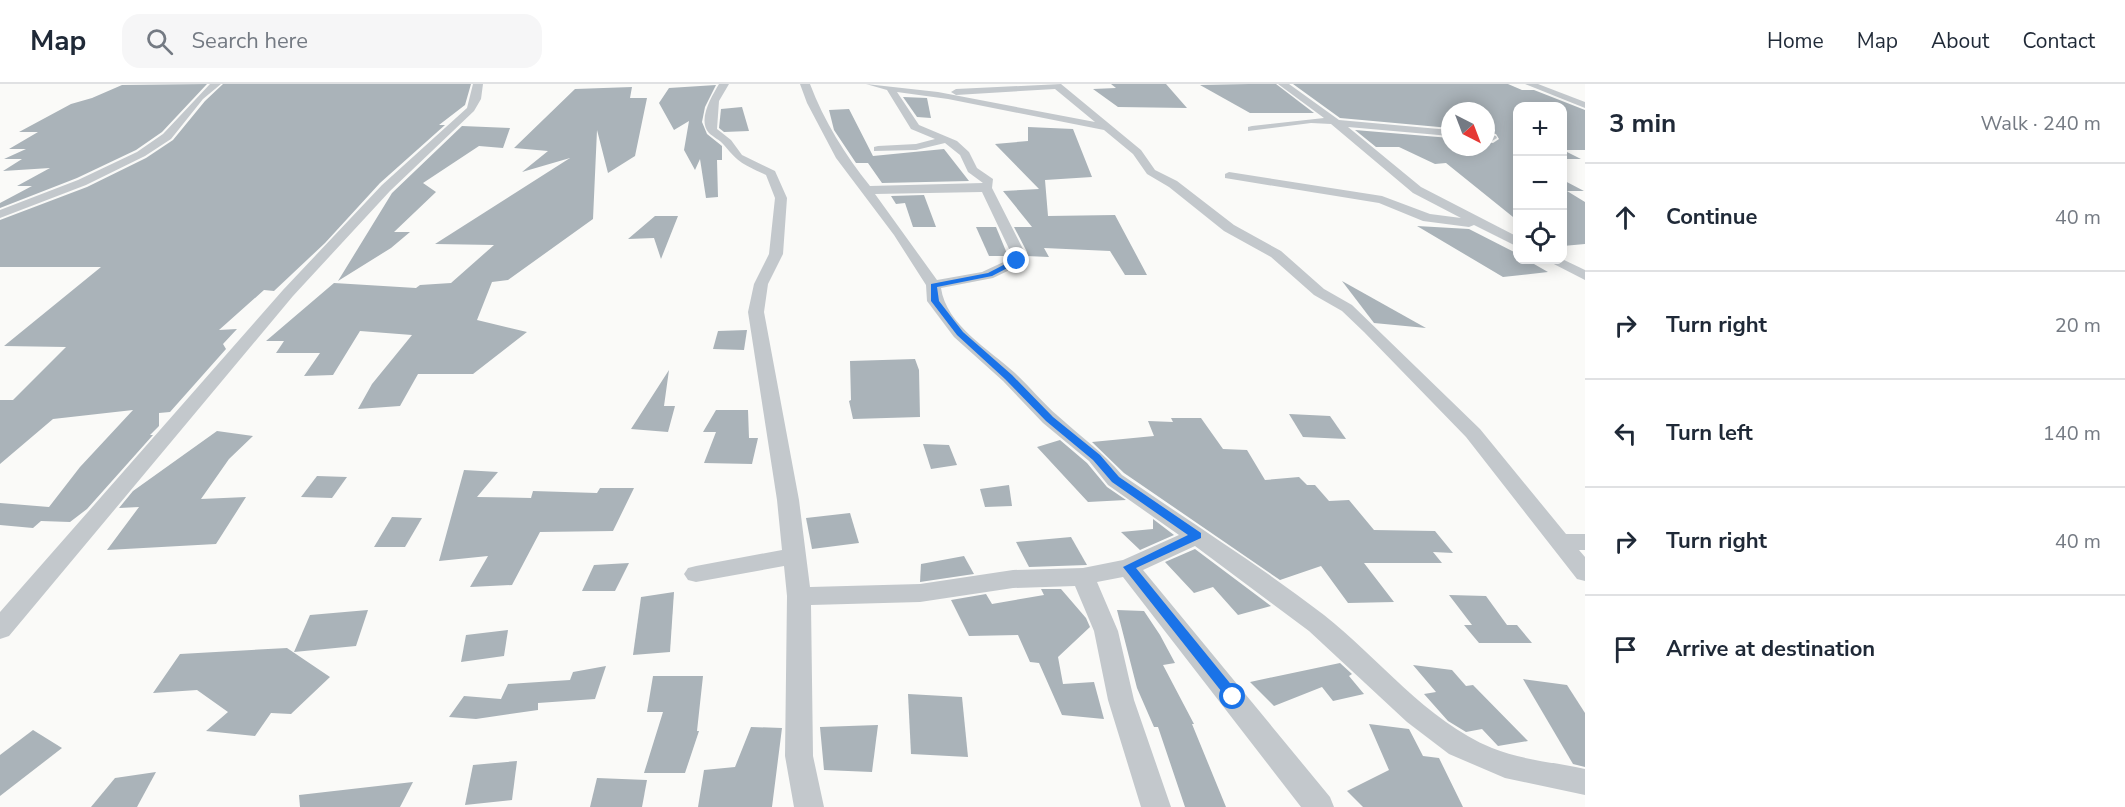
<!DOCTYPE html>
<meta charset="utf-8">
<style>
:root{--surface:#fff;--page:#f6f6f7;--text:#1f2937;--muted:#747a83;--line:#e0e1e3}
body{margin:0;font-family:"Nunito Sans",sans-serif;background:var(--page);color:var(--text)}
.controls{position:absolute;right:18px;top:18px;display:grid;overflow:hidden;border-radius:12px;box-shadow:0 3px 15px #0003}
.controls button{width:54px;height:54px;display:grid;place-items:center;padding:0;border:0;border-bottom:2px solid var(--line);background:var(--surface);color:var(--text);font:30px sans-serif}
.compass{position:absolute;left:1441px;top:18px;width:54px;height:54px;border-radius:50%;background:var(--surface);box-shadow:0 3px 15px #0003;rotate:138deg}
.stop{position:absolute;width:18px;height:18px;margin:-14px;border:4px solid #1a73e8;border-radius:50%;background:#fff}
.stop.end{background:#1a73e8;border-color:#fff;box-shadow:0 2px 6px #0008}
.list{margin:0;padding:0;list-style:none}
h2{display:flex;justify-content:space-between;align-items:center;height:78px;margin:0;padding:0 24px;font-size:26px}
h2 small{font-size:20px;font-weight:400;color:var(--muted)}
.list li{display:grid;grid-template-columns:39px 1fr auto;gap:18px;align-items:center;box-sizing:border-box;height:108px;padding:0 24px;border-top:2px solid var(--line)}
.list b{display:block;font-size:22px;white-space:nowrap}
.list em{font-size:20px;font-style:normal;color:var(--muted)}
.icon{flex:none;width:33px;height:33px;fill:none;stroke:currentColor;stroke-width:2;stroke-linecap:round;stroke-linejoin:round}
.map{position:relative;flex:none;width:1585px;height:723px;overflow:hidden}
header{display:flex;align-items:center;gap:36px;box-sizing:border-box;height:84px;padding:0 30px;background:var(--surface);border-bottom:2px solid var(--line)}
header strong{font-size:28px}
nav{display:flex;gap:33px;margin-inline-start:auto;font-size:21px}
.search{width:420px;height:54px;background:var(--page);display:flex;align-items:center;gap:15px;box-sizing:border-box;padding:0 21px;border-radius:18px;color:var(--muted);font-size:22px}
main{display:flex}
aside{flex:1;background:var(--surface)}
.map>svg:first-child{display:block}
.building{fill:#aab3b9}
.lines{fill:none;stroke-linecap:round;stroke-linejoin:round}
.minor{fill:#c3c8cc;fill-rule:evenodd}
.route{fill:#1a73e8}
</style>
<header>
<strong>Map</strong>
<div class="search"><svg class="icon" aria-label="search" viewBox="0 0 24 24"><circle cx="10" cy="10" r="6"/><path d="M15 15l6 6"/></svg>Search here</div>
<nav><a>Home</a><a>Map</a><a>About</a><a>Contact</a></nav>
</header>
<main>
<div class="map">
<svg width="1585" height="723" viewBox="0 0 1585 723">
<rect width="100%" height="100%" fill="#fafaf8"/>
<g class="building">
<path d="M207 0 162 48 136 66 77 94 0 124V119L32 102H17L50 84 3 87 22 75H4L26 65H9L38 48H19L71 20 92 14 122 1Z"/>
<path d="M223 0H471L465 21 439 41H445L380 99 325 159 274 207 264 206 219 246 237 245 223 260 226 265 170 328 159 329V342L150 351H153L87 425 70 438 41 437 33 444 0 441V419L49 423 80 383 133 326 53 335 0 380V316H13L66 263 4 262 101 183H0V136L87 103 146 74 173 56 205 17Z"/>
<path d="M1111 0H1166L1187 24 1118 23 1093 5 1116 4Z"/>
<path d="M1249 0H1276L1314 29H1250L1200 1Z"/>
<path d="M1293 0H1508L1522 6H1534L1585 26V66H1563L1581 75H1563V22H1518V137L1446 79 1435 80 1399 63H1376L1355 46 1450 54V63H1486V58L1493 59 1499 55 1496 50 1486 48V27H1450V44L1340 34Z"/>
<path d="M716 1 705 23 702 38 707 50 722 62V76H717L718 113 706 114 700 75 695 86 684 66 689 37 674 46 659 19 669 4Z"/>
<path d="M632 3 630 14H647L635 72 608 89 597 46 593 135 508 196 492 198 477 236 527 248 473 290H418L400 322 358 325 372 300 412 251 360 247 333 291 304 292 320 269H276L284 257H266L334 199 416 204 420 201 451 199 494 161 435 160 570 74 522 88 548 67 514 64 575 5Z"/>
<path d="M903 13 927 14 931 34 917 33Z"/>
<path d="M742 23 749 47 724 48 719 44 721 25Z"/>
<path d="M849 25 873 72 944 65 969 97 882 99 868 79H856L834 46 829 26Z"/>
<path d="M462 42 510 44 503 64 479 62 423 99 436 108 394 148H410L391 164 338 197 392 109Z"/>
<path d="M1028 43 1073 45 1092 93 1045 96 1048 132 1115 131 1147 191H1125L1110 167 1044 164 1049 173 1026 172 1027 168 1014 143H1032L1003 107 1039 105 995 60 1028 57Z"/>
<path d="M1563 96 1584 107H1567L1585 118V160L1563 162Z"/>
<path d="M924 111 936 143H913L905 119 896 120 891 112Z"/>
<path d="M655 132H678L661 175 654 154 628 155Z"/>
<path d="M1417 142 1469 145 1518 170V176H1527L1548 188 1503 193Z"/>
<path d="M976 143H996L1008 172H989Z"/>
<path d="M1342 197 1426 244 1374 239Z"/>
<path d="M747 246 744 266 713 265 718 247Z"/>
<path d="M915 275 919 286 920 333 853 335 849 317 851 316 850 277Z"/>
<path d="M669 286 664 322H675L668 348 631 345Z"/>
<path d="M716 326H748L749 354H758L752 380 704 379 716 348H703Z"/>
<path d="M1289 330 1330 332 1346 355 1303 353Z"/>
<path d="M1171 334H1201L1223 365 1247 366 1265 396 1299 393 1307 401H1315L1329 417 1349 416 1374 446 1435 447 1453 469 1433 468 1442 479H1364L1394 518 1348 519 1321 482 1280 496 1124 389 1092 358 1154 352 1148 337 1173 338Z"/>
<path d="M217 347 253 352 229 375 201 415 246 413 216 460 107 466 139 423 119 424 133 407Z"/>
<path d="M1060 356 1087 379 1107 403 1126 416 1088 418 1037 363Z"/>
<path d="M923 360 949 361 957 381 931 385Z"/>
<path d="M464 386 498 388 477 413 531 414 533 407 597 409 600 404H634L613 447 540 448 512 501 470 503 488 472 439 477Z"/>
<path d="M317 392 347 393 332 414 301 413Z"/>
<path d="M1009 401 1012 422 985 423 980 405Z"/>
<path d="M850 429 859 459 812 465 806 434Z"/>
<path d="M392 433 422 434 405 463H374Z"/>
<path d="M1153 435 1174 451 1140 466 1121 448 1153 445Z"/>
<path d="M1071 453 1087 481 1029 483 1016 458Z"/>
<path d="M1195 465 1271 522 1238 531 1213 503 1194 509 1165 478Z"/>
<path d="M964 472 974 490 920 498 921 480Z"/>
<path d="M629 479 615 507H582L594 481Z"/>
<path d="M1041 505H1061L1086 534 1090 543 1058 573 1063 600 1094 598 1104 635 1062 631 1039 579 1030 578 1018 551 969 552 951 516 986 510 992 520 1044 511Z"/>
<path d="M674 508 670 568 633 571 641 513Z"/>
<path d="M1449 511 1486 512 1507 541H1517L1532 559H1479L1464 541H1472Z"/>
<path d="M368 526 356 562 294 568 310 531Z"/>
<path d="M1117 526 1144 527 1160 551 1175 579 1163 581 1194 640H1192L1226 723H1185L1158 643H1154L1137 604Z"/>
<path d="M508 546 504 572 461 578 466 551Z"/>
<path d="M287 564 330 593 291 630 271 629 255 652 206 647 228 628 197 606 153 609 180 570Z"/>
<path d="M1340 579 1352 590 1349 592 1364 610 1333 617 1322 603 1274 622 1250 598Z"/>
<path d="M1413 581 1452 586 1466 602 1473 601 1528 657 1498 662 1482 645 1466 648 1448 637 1424 610 1436 608Z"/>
<path d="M606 582 595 615 538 619V626L476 635 449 633 464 612 501 615 508 600 570 596 573 588Z"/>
<path d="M653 592H703L697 647H699L685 689H644L663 628H647Z"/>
<path d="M1523 595 1567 601 1585 629V683L1573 680Z"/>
<path d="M908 610 962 613 968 673 911 670Z"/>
<path d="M1369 640 1409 645 1423 672 1439 674 1463 723H1363L1347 707 1389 686Z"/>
<path d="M878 641 872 688 824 686 820 643Z"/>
<path d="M751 643 782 644 772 723H698L704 686 735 683Z"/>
<path d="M33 646 62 664 0 712V671Z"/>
<path d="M517 677 512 716 465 721 473 681Z"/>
<path d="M156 688 137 723H91L115 694Z"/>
<path d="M597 694 647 696 642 723H590Z"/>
<path d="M413 698 400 723H300L299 711Z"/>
</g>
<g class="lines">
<g class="minor">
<path d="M210 0H221L203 15 171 55 145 72 86 101 0 134V126L78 96 137 68 163 50Z"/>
<path d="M473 0H483L481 15 474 27 390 107 293 212 9 552 0 555V528L283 206 382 101 467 24Z"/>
<path d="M719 0H729L719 17 717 45 731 56 742 71 775 87 787 114 783 170 768 200 764 228 799 416 810 503 920 500 1013 486 1083 484 1123 476 1179 451 1108 401 1089 377 1043 339 1003 297 954 253 927 217 926 201 894 151 836 74 807 19 800 0H810C824 37 845 71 870 102L983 99 968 88 960 71 945 59 916 66 874 67V63L878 62 916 60 935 55 911 45 887 6 866 0 938 8 1095 38 1055 5 956 11 951 8 956 5 1061 0 1141 66 1155 86 1177 97 1234 141 1281 167 1324 205 1352 221 1480 345 1566 450H1585V466H1579L1585 473V497L1577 495 1466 353 1364 248 1342 227 1314 211 1271 173 1224 147 1169 103 1147 90 1133 70 1104 46 948 15 897 8 919 41 957 57 969 68 977 84 993 95 992 104 1025 169 1022 180 993 194 941 204C946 241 990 266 1015 289 1030 303 1043 319 1058 332 1080 352 1103 368 1122 391 1190 438 1259 481 1324 531 1380 575 1425 636 1492 664 1521 676 1554 678 1585 685V711L1505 694 1449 670 1407 638 1309 547 1195 462 1143 486 1330 713 1334 723H1301L1123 493 1097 498 1118 547 1134 616 1171 723H1141L1108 616 1094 547 1075 502 1013 504 920 518 811 521 813 672 824 723H794L785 672 787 512 784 482 696 498 688 496 684 490 688 484 696 482 782 466 777 416 748 228 754 200 769 170 775 114 766 91C743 80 740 80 724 61 720 56 713 53 709 49 697 36 712 12 719 0ZM982 108 1011 169 1010 175 982 188 937 196 875 110Z"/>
<path d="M1278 0H1289L1339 36 1450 46V52L1348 43 1421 103 1518 153V163L1474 141 1469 143 1423 137 1379 119 1225 94V90L1229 88 1382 112 1430 130 1461 134 1413 109 1331 40 1311 39 1248 47V43L1252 42 1324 34Z"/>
<path d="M1525 0H1538L1585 18V24Z"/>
<path d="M1486 50 1496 52 1497 54 1492 57 1486 56Z"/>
<path d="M1562 175 1585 186V196L1546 176Z"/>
</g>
</g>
<path class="route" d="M1015 175 1021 177 992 192 937 203 939 217 963 248 1012 291 1053 333 1100 371 1119 393 1201 449V454L1136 484 1238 609V617H1229L1123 483 1188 451 1112 398 1093 376 1046 337 1005 295 957 251 931 217V200L988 189Z"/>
</svg>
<div class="controls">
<button>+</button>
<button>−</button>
<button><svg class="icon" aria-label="locate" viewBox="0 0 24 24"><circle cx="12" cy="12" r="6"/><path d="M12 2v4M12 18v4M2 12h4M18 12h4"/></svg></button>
</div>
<svg class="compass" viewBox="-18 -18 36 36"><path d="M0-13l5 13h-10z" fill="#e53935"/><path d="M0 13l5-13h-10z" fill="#747a83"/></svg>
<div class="stop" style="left:1233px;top:613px"></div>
<div class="stop end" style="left:1017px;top:177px"></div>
</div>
<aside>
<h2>3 min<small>Walk · 240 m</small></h2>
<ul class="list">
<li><svg class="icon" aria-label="ahead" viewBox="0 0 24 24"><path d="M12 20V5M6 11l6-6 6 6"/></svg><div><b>Continue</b></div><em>40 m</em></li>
<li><svg class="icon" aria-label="right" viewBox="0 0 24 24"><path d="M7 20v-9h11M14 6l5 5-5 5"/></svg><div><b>Turn right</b></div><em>20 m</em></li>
<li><svg class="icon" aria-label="left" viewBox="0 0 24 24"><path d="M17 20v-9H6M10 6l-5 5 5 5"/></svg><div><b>Turn left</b></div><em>140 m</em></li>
<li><svg class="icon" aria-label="right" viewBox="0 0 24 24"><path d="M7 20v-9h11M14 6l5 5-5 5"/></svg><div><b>Turn right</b></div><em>40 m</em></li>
<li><svg class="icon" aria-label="arrive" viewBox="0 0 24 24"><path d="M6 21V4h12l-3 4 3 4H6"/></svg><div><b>Arrive at destination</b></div></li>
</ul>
</aside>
</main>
